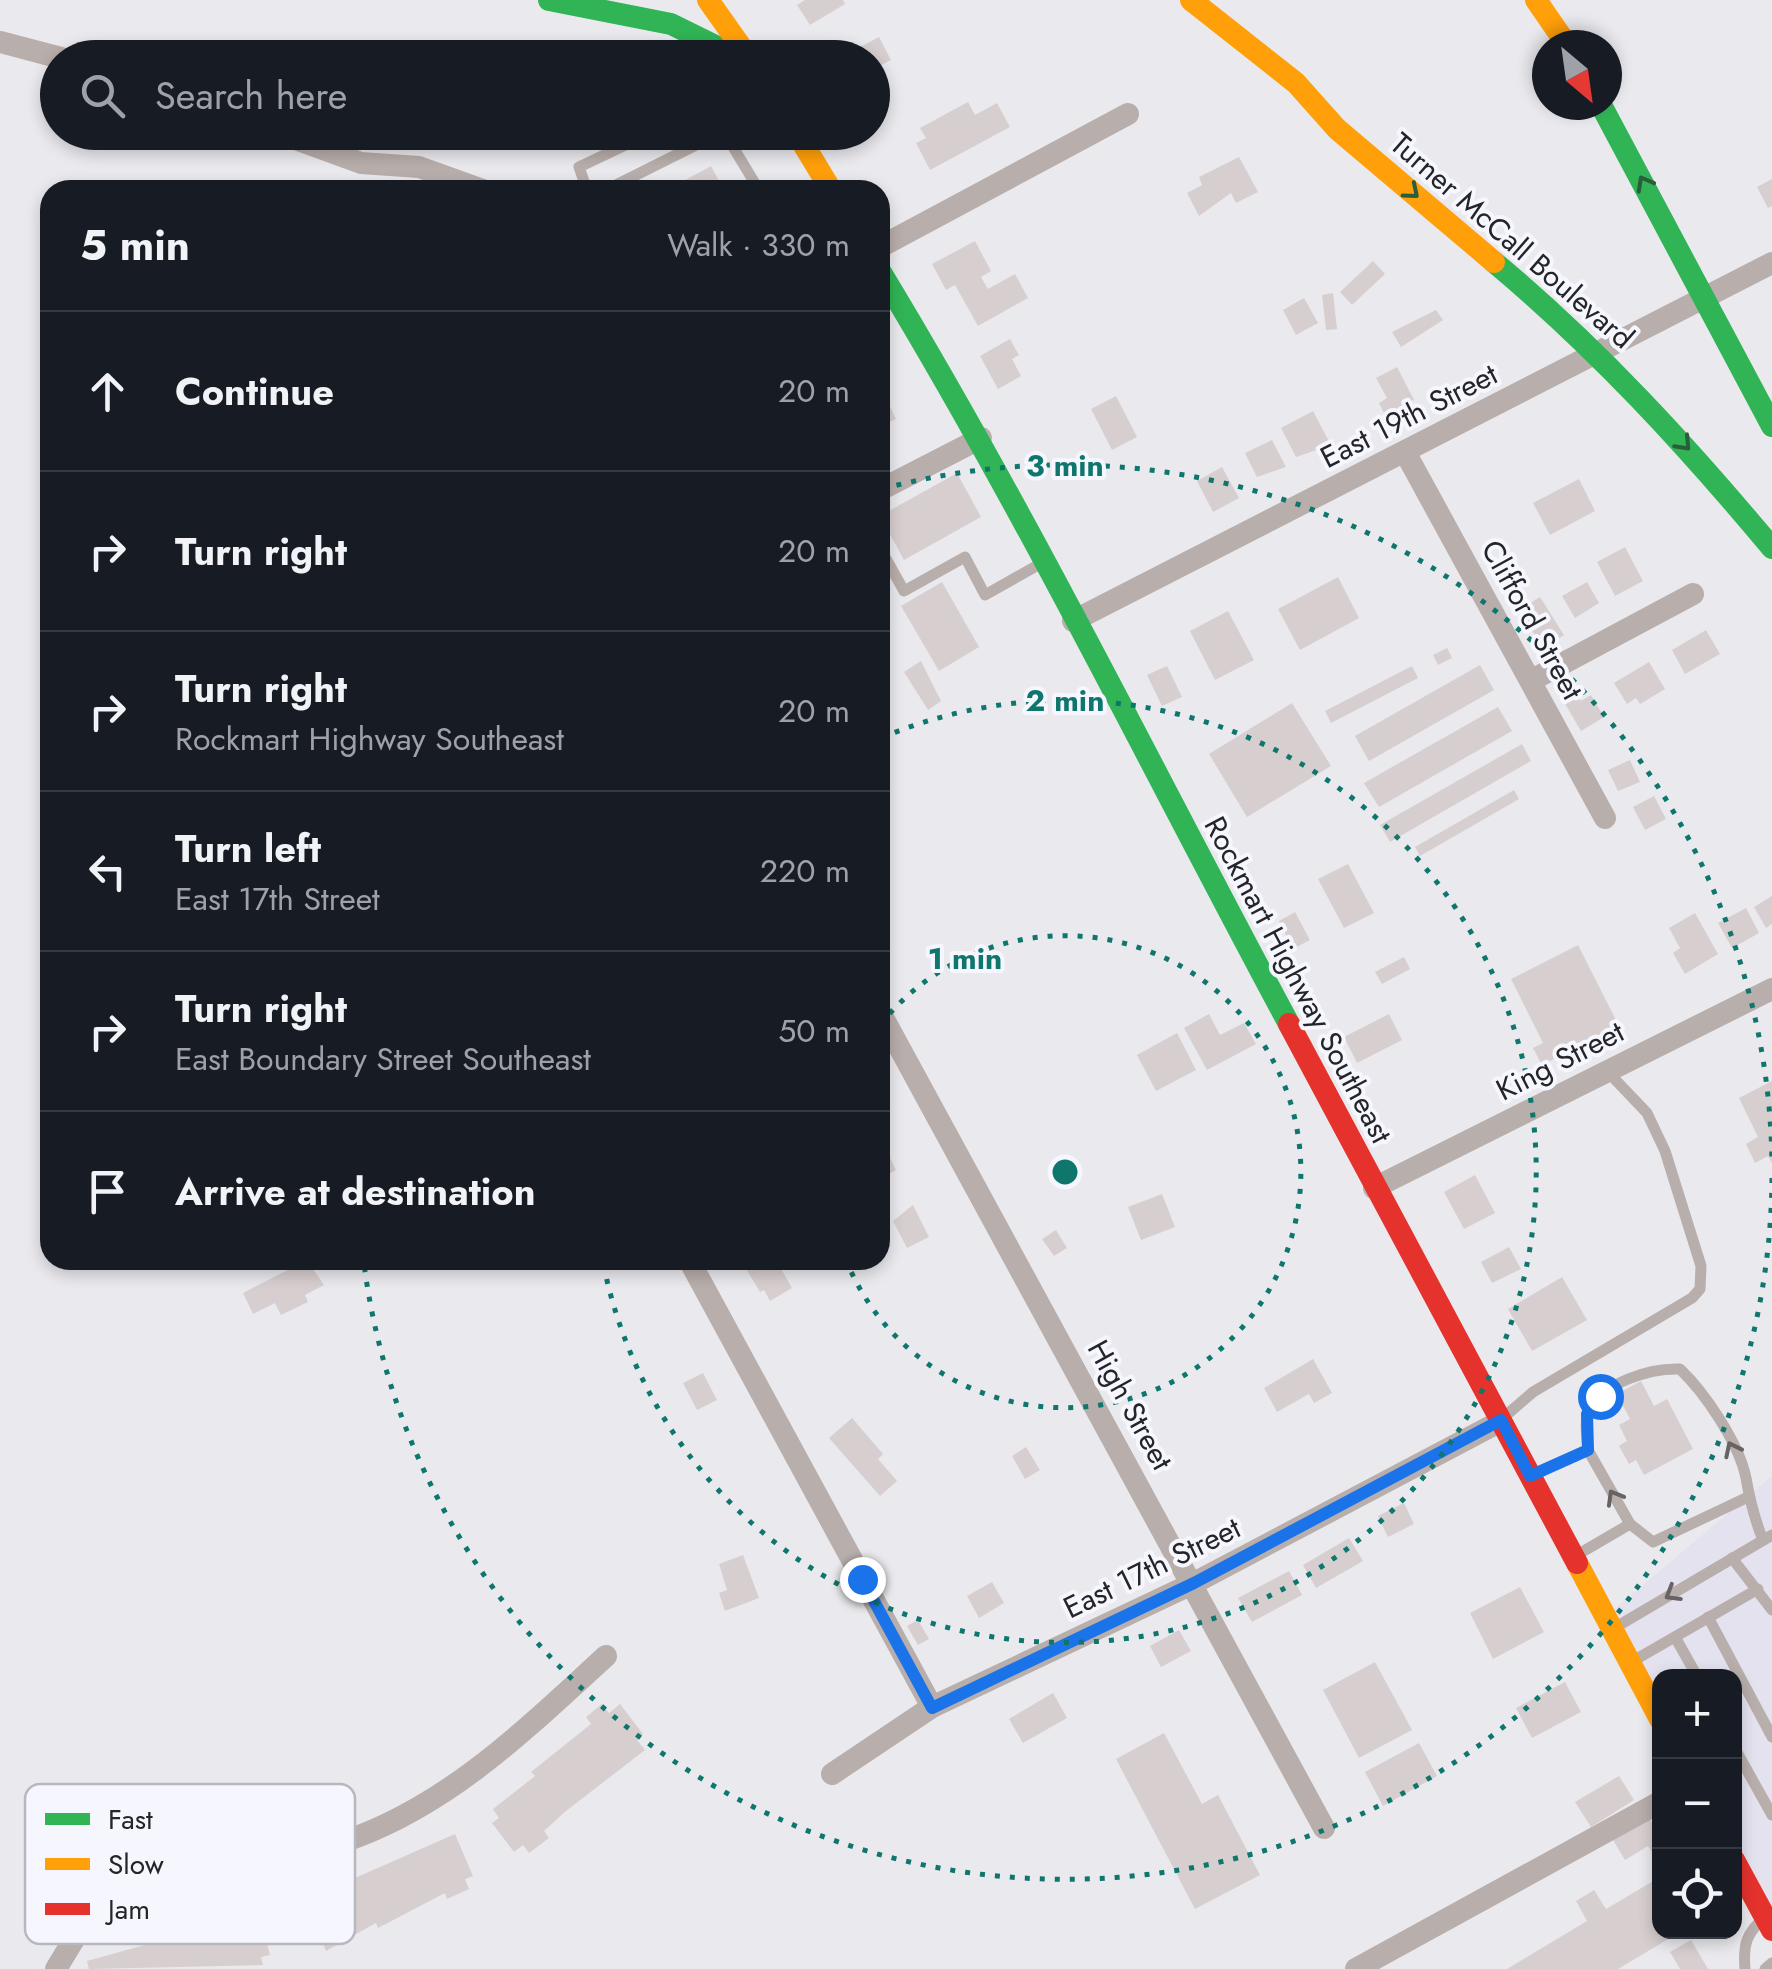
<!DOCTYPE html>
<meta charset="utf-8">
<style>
:root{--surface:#171b24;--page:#242831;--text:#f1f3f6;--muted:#9ea1a6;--line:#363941}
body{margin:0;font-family:Jost,sans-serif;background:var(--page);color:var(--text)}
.controls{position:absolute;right:30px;bottom:30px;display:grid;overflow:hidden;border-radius:20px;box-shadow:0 5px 15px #0003}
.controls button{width:90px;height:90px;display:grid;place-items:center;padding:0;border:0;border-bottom:2px solid var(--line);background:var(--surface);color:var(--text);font:50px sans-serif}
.compass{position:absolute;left:1532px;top:30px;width:90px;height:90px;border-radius:50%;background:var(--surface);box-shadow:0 5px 15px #0003;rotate:151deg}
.stop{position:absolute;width:30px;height:30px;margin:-22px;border:8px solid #1a73e8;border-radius:50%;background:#fff}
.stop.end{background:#1a73e8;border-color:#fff;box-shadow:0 2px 10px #0008}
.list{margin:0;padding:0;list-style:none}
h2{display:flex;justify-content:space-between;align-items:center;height:130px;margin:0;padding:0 40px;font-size:42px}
h2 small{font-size:32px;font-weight:400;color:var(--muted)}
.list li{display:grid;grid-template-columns:65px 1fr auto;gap:30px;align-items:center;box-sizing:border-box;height:160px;padding:0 40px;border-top:2px solid var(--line)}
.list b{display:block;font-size:38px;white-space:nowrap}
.list p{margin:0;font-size:32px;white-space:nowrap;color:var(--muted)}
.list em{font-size:32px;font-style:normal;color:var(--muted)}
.icon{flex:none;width:55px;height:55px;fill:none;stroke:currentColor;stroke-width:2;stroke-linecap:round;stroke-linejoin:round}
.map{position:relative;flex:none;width:1772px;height:1969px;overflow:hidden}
.search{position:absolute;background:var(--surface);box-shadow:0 5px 15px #0003;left:40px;top:40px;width:850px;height:110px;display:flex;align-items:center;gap:25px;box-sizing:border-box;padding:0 35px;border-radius:55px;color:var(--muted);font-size:38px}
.panel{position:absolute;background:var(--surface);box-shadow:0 5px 15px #0003;left:40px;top:180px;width:850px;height:1090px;border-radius:30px}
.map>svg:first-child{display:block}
.education{fill:#e5e2f0}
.building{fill:#d7cecf}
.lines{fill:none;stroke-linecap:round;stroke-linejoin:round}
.lane{stroke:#b8aeab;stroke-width:11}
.street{stroke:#b8aeab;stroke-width:22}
.fast{stroke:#30b455;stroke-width:22}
.slow{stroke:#ff9f0a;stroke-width:22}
.jam{stroke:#e5322d;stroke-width:22}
.oneway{stroke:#295e3a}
.oneway2{stroke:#676363}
.route{stroke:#1a73e8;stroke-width:12}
.ring{fill:none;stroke:#0f766e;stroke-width:5;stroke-dasharray:5 10}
.labels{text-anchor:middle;stroke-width:8;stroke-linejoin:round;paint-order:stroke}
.street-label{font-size:30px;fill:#252528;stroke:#f5f6fe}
.key{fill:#f5f6fe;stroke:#b7b7be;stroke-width:2.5}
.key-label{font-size:28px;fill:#252528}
.centre{fill:#0f766e;stroke:#f5f6fe;stroke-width:5}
.ring-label{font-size:30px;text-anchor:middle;font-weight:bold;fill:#0f766e;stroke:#f5f6fe;stroke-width:8;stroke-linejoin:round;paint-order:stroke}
</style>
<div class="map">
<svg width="1772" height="1969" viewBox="0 0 1772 1969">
<rect width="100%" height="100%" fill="#eaeaee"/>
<path class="education" d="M1772 1476V1931L1735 1860 1734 1676H1660L1659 1719 1605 1617Z"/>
<g class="building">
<path d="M805 0H843L845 4 810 25 797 5Z"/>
<path d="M879 37 891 60 872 70V58H830L839 53 841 57Z"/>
<path d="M968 102 975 115 997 103 1010 127 930 170 916 143 926 138 920 128Z"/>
<path d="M1239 157 1258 192 1236 203 1231 193 1199 216 1187 193 1202 185 1199 177Z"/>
<path d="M711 166 724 190H667Z"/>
<path d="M1772 179V206L1768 208 1757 187Z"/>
<path d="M975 241 991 271 981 277 988 289 1015 274 1028 298 978 326 955 285 946 290 932 264Z"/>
<path d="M1373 261 1385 274 1352 305 1340 292Z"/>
<path d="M1333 293 1337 329 1326 330 1322 295Z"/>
<path d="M1304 298 1318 323 1296 335 1283 310Z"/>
<path d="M1436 310 1443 320 1401 347 1392 332Z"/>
<path d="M1010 339 1019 355 1012 359 1021 376 998 389 980 356Z"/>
<path d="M1397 367 1414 400 1385 415 1379 403 1387 398 1376 378Z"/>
<path d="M883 392 896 419 880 426V394Z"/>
<path d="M1116 396 1137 437 1112 450 1091 409Z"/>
<path d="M1313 411 1331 445 1296 457 1281 428Z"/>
<path d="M1272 440 1286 467 1257 477 1245 453Z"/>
<path d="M1222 467 1239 498 1213 512 1197 481Z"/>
<path d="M957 473 981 517 904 560 880 516Z"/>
<path d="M1579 479 1595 511 1550 535 1533 503Z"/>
<path d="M1625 547 1643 581 1615 596 1597 562Z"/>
<path d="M1338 577 1359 618 1300 650 1278 609Z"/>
<path d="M942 582 979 647 939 671 901 606Z"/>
<path d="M1587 582 1599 603 1575 618 1562 596Z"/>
<path d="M1540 597 1564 635 1543 648 1519 610Z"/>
<path d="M1228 611 1254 660 1215 680 1190 631Z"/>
<path d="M1706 630 1720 654 1685 674 1672 650Z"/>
<path d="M880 648 889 664 880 670Z"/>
<path d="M1447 648 1452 658 1438 665 1433 655Z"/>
<path d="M921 661 941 701 928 710 904 672Z"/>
<path d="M1649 662 1665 689 1640 704 1636 698 1627 704 1614 683Z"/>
<path d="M1480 665 1494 690 1369 761 1355 736Z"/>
<path d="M1167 666 1182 697 1162 706 1147 675Z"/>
<path d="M1412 666 1418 678 1331 723 1325 711Z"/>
<path d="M1577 694 1581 701 1591 695 1604 717 1581 731 1564 702Z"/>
<path d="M1292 703 1331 766 1247 817 1209 754Z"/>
<path d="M1498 707 1512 731 1379 807 1364 783Z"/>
<path d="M1522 744 1531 761 1390 842 1380 825Z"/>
<path d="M1630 760 1640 782 1618 791 1608 770Z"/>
<path d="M1514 790 1519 799 1420 856 1415 847Z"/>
<path d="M1654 796 1666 819 1645 830 1633 807Z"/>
<path d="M1348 864 1374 913 1344 928 1318 879Z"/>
<path d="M1772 896V924L1766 928 1754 907Z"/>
<path d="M1746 908 1759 933 1732 948 1718 923Z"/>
<path d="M1295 912 1310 940 1293 949 1279 921Z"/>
<path d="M1695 913 1718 954 1685 974 1673 953 1680 948 1669 928Z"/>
<path d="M1578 945 1619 1026 1542 1065 1533 1048 1543 1043 1511 979Z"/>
<path d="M1404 957 1410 969 1382 984 1375 972Z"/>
<path d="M1209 1014 1220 1035 1244 1023 1256 1044 1207 1070 1184 1028Z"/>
<path d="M1389 1014 1402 1040 1357 1063 1344 1037Z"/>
<path d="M1177 1033 1196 1070 1156 1091 1137 1055Z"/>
<path d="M1772 1081V1163L1768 1156 1755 1163 1746 1144 1758 1137 1739 1098Z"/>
<path d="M880 1138 896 1170 880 1179Z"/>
<path d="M1475 1175 1495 1213 1464 1229 1444 1192Z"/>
<path d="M1162 1194 1175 1227 1141 1240 1128 1207Z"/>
<path d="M913 1205 929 1237 907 1248 893 1221Z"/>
<path d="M1056 1230 1067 1248 1054 1256 1042 1239Z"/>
<path d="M1509 1247 1521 1269 1492 1283 1481 1262Z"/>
<path d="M307 1260 324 1285 305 1295 308 1302 281 1315 275 1303 253 1314 243 1293Z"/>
<path d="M745 1260H776L792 1288 770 1301 764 1290 760 1292 742 1262Z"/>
<path d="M1562 1277 1587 1320 1532 1351 1508 1309Z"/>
<path d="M1313 1359 1332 1393 1314 1403 1309 1394 1277 1412 1264 1388Z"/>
<path d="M703 1373 717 1400 697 1410 683 1383Z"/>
<path d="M1641 1381 1654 1406 1667 1399 1693 1449 1644 1475 1636 1460 1629 1464 1619 1446 1627 1441 1619 1425 1630 1419 1617 1394Z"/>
<path d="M852 1418 883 1454 878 1459 897 1481 880 1496 829 1438Z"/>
<path d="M1026 1447 1040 1470 1025 1479 1012 1456Z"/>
<path d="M1404 1503 1414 1524 1388 1537 1378 1516Z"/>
<path d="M1349 1538 1363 1561 1316 1588 1303 1565Z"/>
<path d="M743 1555 759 1598 725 1611 719 1593 727 1590 719 1564Z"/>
<path d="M1289 1571 1302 1595 1252 1622 1238 1598Z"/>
<path d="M992 1582 1004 1603 979 1618 967 1596Z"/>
<path d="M1520 1587 1544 1632 1493 1659 1470 1613Z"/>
<path d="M918 1620 929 1639 918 1645 907 1626Z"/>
<path d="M1179 1630 1191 1651 1161 1667 1150 1646Z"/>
<path d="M1375 1662 1412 1730 1359 1758 1323 1690Z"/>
<path d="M1565 1682 1581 1712 1532 1738 1516 1708Z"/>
<path d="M1053 1693 1067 1718 1023 1743 1009 1719Z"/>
<path d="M602 1704 609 1713 620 1704 643 1734 637 1740 645 1750 566 1811 544 1831 549 1838 529 1853 523 1845 514 1852 492 1823 499 1818 493 1809 535 1776 531 1772 591 1724 586 1717Z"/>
<path d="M1164 1733 1202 1804 1218 1795 1260 1875 1195 1909 1116 1759Z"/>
<path d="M1419 1743 1437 1776 1383 1806 1365 1772Z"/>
<path d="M1619 1776 1634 1800 1591 1827 1575 1802Z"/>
<path d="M1646 1813 1660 1836V1848L1652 1852 1648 1846 1625 1860 1610 1835Z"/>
<path d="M455 1834 473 1876 465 1879 469 1889 447 1899 445 1893 378 1928 376 1923 326 1951 322 1941 313 1945 298 1910 310 1905 307 1899Z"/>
<path d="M1660 1877V1932H1680L1618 1969H1507L1587 1921 1576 1901 1594 1890 1606 1909Z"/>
<path d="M249 1916 250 1920 260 1917 270 1955 261 1957 263 1965 89 1969 87 1961Z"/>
<path d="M1691 1940 1708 1969H1680L1670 1952Z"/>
</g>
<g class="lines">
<g class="lane">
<path d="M724 132 759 190"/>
<path d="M587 190 579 167 653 132"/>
<path d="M606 190 722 132"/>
<path d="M880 548 904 591 965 557 985 595 1040 564"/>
<path d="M1503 1418 1533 1392 1692 1298 1700 1289 1701 1266 1665 1151 1647 1113 1607 1071"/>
<path d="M1588 1450C1587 1438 1584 1421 1589 1411 1603 1382 1651 1368 1680 1369 1705 1393 1739 1443 1746 1478 1750 1501 1754 1518 1763 1540"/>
<path d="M1533 1474 1588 1450 1630 1524 1577 1555"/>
<path d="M1630 1524 1653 1542 1746 1498"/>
<path d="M1732 1558 1772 1610"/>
<path d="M1708 1617 1772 1737"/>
<path d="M1616 1627 1772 1535"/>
<path d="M1675 1637 1697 1676"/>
<path d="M1633 1661 1758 1589"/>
<path d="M1734 1747 1772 1815"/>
<path d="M1745 1969C1743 1945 1746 1933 1765 1917"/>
<path d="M1765 1969 1772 1963"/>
</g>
<g class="street">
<path d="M0 42 61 58"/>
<path d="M276 132 361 163 419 167 483 190"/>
<path d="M880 247 1128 114"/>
<path d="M1405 452 1605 818"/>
<path d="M880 490 981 438"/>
<path d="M1073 621 1772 263"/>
<path d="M1532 680 1693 594"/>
<path d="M880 1012 1324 1828"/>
<path d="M1374 1188 1772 989"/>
<path d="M689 1260 932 1707"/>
<path d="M832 1774 932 1707 1194 1583 1501 1421"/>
<path d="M56 1969 79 1931C167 1891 264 1872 354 1838 454 1801 529 1726 606 1656"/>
<path d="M1356 1969 1660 1802"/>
</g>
<g class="fast">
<path d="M549 0 671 24 740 58"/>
<path d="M1601 105 1772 426"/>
<path d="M1494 262C1597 348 1686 445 1772 548"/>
<path d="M880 271C1028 515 1154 773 1289 1024"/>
</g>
<g class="slow">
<path d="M708 0 749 58"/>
<path d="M1191 0 1296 83 1337 129 1494 262"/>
<path d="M1536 0 1567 45"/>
<path d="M796 132 831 190"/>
<path d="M1577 1563 1660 1719"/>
</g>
<g class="jam">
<path d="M1289 1024 1577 1563"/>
<path d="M1734 1860 1772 1930"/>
</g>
</g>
<defs><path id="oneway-chevron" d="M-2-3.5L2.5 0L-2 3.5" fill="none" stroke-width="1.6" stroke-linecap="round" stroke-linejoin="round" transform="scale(2.5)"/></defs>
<g class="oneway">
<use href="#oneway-chevron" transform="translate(1644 183) rotate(-119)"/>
<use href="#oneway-chevron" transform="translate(1412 192) rotate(40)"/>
<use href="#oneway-chevron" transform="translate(1684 444) rotate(47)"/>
</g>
<g class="oneway2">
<use href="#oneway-chevron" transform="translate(1732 1449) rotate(-116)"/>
<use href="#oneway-chevron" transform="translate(1614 1497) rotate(-120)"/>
<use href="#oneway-chevron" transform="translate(1672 1594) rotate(149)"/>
</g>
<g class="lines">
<path class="route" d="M862 1579 932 1708 1194 1583 1501 1420 1530 1476 1588 1450 1587 1414 1600 1396"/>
</g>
<g class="ring">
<path d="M880 1025A236 236 0 1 1 846 1260"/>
<path d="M881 738A471 471 0 1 1 603 1262"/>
<path d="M1772 1178A707 707 0 0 1 364 1264M882 489A707 707 0 0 1 1772 1166"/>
</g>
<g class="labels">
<g class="street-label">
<text transform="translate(1512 241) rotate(41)" y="10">Turner McCall Boulevard</text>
<text transform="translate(1409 416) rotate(-27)" y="10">East 19th Street</text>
<text transform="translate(1532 620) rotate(61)" y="10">Clifford Street</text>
<text transform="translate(1298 980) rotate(62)" y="10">Rockmart Highway Southeast</text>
<text transform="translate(1560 1061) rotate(-27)" y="10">King Street</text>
<text transform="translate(1130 1405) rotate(61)" y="10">High Street</text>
<text transform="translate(1152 1568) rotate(-26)" y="10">East 17th Street</text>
</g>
</g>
<rect x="25" y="1784" width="330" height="160" rx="15" class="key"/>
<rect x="45" y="1813" width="45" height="12" fill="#30b455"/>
<rect x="45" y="1858" width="45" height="12" fill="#ff9f0a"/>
<rect x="45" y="1903" width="45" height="12" fill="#e5322d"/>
<g class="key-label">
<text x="108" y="1829">Fast</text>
<text x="108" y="1874">Slow</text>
<text x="108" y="1919">Jam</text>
</g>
<circle cx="1065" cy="1172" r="15" class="centre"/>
<g class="ring-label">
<text x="1065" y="476">3 min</text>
<text x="1065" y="711">2 min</text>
<text x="965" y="969">1 min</text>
</g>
</svg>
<div class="controls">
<button>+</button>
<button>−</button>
<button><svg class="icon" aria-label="locate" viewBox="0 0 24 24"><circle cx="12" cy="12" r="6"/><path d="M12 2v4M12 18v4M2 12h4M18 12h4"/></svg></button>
</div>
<svg class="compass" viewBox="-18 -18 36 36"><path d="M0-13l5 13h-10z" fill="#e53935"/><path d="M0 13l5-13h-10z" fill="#9ea1a6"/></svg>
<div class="stop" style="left:1600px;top:1396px"></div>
<div class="stop end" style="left:862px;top:1579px"></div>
<div class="search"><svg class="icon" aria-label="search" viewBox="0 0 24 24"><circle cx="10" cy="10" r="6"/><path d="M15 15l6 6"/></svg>Search here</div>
<section class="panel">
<h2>5 min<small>Walk · 330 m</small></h2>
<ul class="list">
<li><svg class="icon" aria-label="ahead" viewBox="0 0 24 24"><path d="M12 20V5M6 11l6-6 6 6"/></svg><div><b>Continue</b></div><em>20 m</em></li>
<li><svg class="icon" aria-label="right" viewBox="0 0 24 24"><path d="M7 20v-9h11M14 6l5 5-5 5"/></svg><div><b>Turn right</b></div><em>20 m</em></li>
<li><svg class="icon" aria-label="right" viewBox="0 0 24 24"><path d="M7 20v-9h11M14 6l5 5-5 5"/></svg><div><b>Turn right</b><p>Rockmart Highway Southeast</p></div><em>20 m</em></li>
<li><svg class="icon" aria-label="left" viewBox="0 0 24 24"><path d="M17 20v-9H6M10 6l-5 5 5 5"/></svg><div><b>Turn left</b><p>East 17th Street</p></div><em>220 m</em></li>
<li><svg class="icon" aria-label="right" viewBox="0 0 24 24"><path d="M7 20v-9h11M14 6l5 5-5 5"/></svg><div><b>Turn right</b><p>East Boundary Street Southeast</p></div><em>50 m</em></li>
<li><svg class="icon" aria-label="arrive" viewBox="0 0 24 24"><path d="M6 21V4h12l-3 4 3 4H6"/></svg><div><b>Arrive at destination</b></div></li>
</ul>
</section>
</div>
